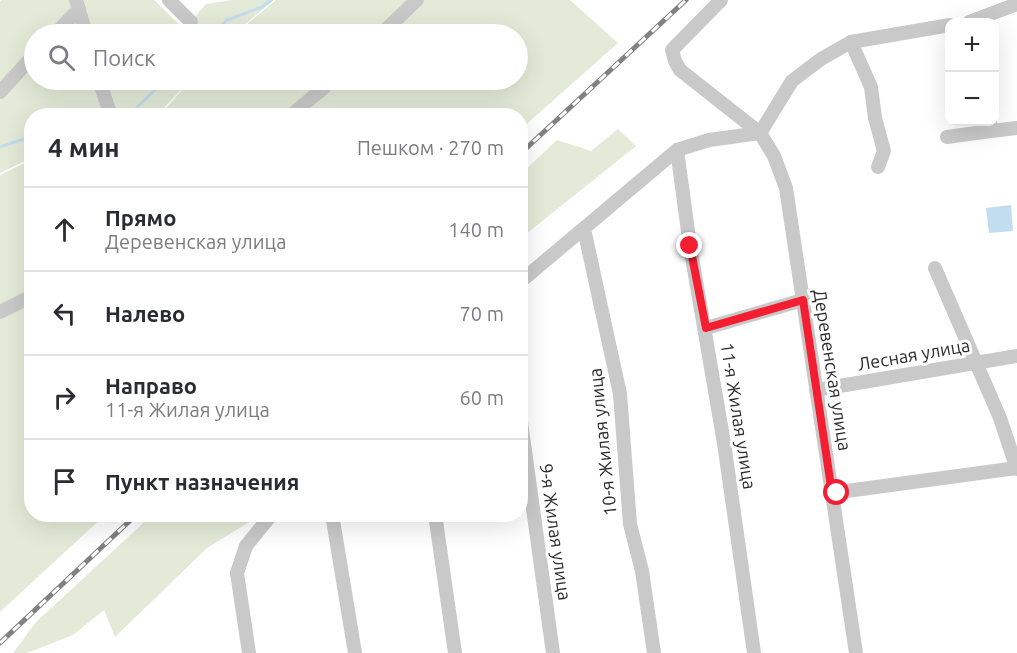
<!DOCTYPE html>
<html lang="ru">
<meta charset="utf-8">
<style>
:root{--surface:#fff;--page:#f7f7f7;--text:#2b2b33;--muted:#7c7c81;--line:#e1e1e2}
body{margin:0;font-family:Ubuntu,sans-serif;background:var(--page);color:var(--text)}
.controls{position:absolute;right:18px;top:18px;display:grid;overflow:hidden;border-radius:12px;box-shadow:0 6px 24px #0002}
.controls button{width:54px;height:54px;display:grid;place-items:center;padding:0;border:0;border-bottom:2px solid var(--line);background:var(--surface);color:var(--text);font:30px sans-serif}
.stop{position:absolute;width:18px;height:18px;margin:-14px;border:4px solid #f31e31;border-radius:50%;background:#fff}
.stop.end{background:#f31e31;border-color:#fff;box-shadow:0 2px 6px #0008}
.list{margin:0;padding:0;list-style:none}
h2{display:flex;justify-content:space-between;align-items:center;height:78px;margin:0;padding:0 24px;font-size:26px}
h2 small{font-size:20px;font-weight:400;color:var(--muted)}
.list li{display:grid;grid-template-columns:39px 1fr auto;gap:18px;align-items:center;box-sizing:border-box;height:84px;padding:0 24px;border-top:2px solid var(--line)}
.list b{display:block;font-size:22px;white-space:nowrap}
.list p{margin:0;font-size:20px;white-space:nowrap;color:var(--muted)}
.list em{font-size:20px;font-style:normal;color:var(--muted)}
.icon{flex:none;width:33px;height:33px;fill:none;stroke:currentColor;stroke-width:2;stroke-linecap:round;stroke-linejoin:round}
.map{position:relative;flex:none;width:1017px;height:653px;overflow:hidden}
.search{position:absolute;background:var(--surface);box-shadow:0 6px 24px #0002;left:24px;top:24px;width:504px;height:66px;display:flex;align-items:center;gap:15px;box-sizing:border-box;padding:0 21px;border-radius:33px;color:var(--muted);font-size:22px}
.panel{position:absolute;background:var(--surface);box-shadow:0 6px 24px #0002;left:24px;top:108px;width:504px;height:414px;border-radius:24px}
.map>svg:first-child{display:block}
.green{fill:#e3ebd8}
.water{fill:#c2dded}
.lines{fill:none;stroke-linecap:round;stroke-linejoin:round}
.stream{stroke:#c2dded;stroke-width:3}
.minor{stroke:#c9c9c9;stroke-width:14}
.rail-casing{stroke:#818181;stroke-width:5}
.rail{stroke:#fff;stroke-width:3;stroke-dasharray:9;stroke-linecap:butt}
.route{stroke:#f31e31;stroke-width:8}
.labels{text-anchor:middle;stroke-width:6;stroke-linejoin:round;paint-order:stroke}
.street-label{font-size:18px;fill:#2c2c2c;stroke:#fff}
</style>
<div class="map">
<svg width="1017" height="653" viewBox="0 0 1017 653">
<rect width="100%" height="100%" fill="#fff"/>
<g class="green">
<path d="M2 0H154L184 29 206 4 232 0H274L233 34H34V80H190L157 115 32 116 31 158 0 173V2Z"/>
<path d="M276 0H570L618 43 521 129 520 116H159L191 80H518V34H235Z"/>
<path d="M618 129 636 146 521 238V174L557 140 591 151Z"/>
<path d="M31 160 32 514 105 515 0 612V175Z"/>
<path d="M153 514 261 515 207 548 115 637 104 610 73 635 27 653H13L36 622Z"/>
</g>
<path class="water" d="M1011 205 1013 231 989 233 986 208Z"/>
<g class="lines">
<g class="stream">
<path d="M212 34 227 20 262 7 271 0"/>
<path d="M128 116 165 80"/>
<path d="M0 147 32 136"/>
</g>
<g class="minor">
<path d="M76 0 86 34"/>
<path d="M169 0 191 22"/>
<path d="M721 0 672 50 675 61 680 70 760 133 774 156 786 188 856 653"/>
<path d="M969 22 1017 4"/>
<path d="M55 34 79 9"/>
<path d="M381 34 417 0"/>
<path d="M851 42 871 87 875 118 884 151 878 167"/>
<path d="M99 80 111 116"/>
<path d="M0 92 34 55"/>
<path d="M290 116 333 80"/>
<path d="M990 122 991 131 1017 128"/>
<path d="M760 133 792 81 821 59 851 42 950 25"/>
<path d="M947 137 991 131"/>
<path d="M677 150 690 246 724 443 754 653"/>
<path d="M584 229 620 394 630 524 642 571 654 653"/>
<path d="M935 268 1000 418 1017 469"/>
<path d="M520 282 677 150 709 140 760 133"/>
<path d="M0 312 32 296"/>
<path d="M706 328 803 300"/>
<path d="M816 390 1017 356"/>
<path d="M520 415 553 653"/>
<path d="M832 493 1017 468"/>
<path d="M332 514 355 653"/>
<path d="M435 514 455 653"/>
<path d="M249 653 237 573 246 546 272 514"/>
</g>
<defs>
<g id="rail">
<path d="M520 154 686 0"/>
<path d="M0 643 137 514"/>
</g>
</defs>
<use href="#rail" class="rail-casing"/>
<use href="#rail" class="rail"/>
</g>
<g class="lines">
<path class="route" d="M690 246 706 328 803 300 832 493H837"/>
</g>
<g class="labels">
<g class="street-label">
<text transform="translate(914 355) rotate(-10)" y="6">Лесная улица</text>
<text transform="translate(832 370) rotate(81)" y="6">Деревенская улица</text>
<text transform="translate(738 416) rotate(81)" y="6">11-я Жилая улица</text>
<text transform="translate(603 442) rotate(-96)" y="6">10-я Жилая улица</text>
<text transform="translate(555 532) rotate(82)" y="6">9-я Жилая улица</text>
</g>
</g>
</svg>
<div class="controls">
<button>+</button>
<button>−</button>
</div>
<div class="stop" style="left:837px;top:493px"></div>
<div class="stop end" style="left:690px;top:246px"></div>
<div class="search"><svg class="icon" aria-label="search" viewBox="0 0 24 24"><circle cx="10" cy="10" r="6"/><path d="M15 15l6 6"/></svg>Поиск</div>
<section class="panel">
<h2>4 мин<small>Пешком · 270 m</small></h2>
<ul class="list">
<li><svg class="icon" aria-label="ahead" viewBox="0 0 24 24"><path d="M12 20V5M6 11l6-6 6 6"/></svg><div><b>Прямо</b><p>Деревенская улица</p></div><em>140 m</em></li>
<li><svg class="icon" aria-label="left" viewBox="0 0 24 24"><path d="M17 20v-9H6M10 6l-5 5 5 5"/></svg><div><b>Налево</b></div><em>70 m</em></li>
<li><svg class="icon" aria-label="right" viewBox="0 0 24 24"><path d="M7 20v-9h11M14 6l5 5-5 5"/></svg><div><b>Направо</b><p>11-я Жилая улица</p></div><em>60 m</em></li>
<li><svg class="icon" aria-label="arrive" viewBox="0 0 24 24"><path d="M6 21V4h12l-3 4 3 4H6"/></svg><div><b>Пункт назначения</b></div></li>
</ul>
</section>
</div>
